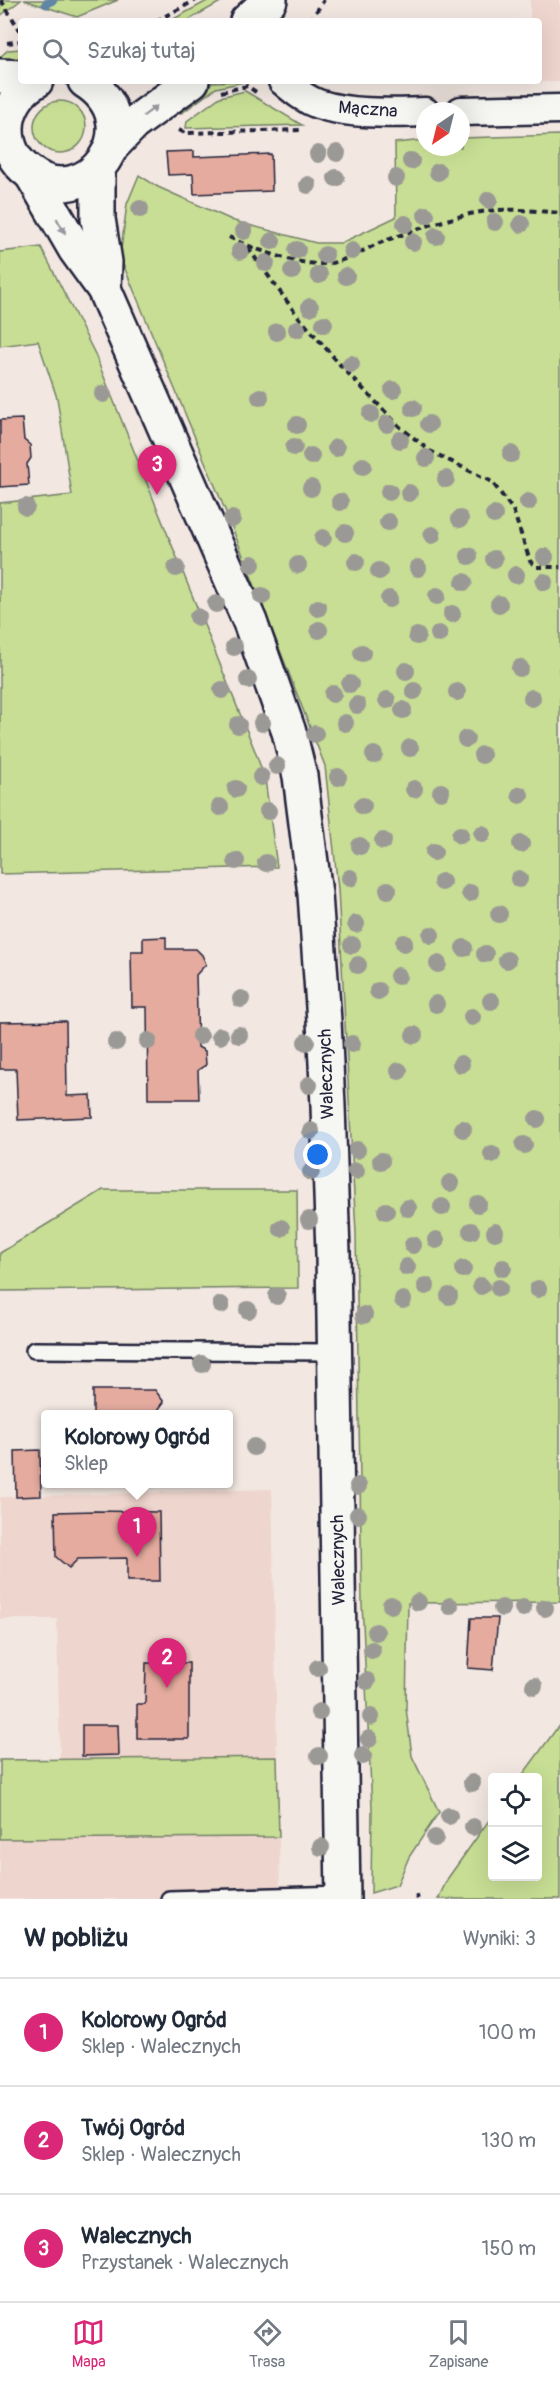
<!DOCTYPE html>
<html lang="pl">
<meta charset="utf-8">
<style>
:root{--surface:#fff;--page:#f2f2f3;--text:#1f2937;--muted:#747a83;--line:#e0e1e3;--accent:#db2777}
body{margin:0;font-family:Pangolin,sans-serif;background:var(--page);color:var(--text)}
.controls{position:absolute;right:18px;bottom:18px;display:grid;overflow:hidden;border-radius:6px;box-shadow:0 6px 24px #0002}
.controls button{width:54px;height:54px;display:grid;place-items:center;padding:0;border:0;border-bottom:2px solid var(--line);background:var(--surface);color:var(--text);font:30px sans-serif}
.compass{position:absolute;left:416px;top:102px;width:54px;height:54px;border-radius:50%;background:var(--surface);box-shadow:0 6px 24px #0002;rotate:215deg}
.you{position:absolute;left:318px;top:1155px;width:21px;height:21px;margin:-15px;border:4px solid #fff;border-radius:50%;background:#1a73e8;box-shadow:0 0 0 9px #1a73e833}
.badge{display:grid;place-items:center;width:39px;height:39px;border-radius:50%;background:var(--accent);color:#fff;font-size:20px;font-weight:700}
.pin{position:absolute;translate:-50% -50px;filter:drop-shadow(0 2px 3px #0008)}
.pin::after{content:'';position:absolute;top:32px;width:21px;height:18px;background:inherit;clip-path:polygon(0 0,100% 0,50% 100%)}
.popup{position:absolute;left:41px;top:1410px;width:192px;height:78px;box-sizing:border-box;display:grid;place-content:center;border-radius:6px;background:var(--surface);filter:drop-shadow(0 2px 4px #0005);font-size:20px;white-space:nowrap;color:var(--muted)}
.popup b{font-size:22px;color:var(--text)}
.popup::after{content:'';position:absolute;left:50%;top:100%;margin-left:-12px;border:12px solid transparent;border-top-color:var(--surface)}
.list{margin:0;padding:0;list-style:none}
h2{display:flex;justify-content:space-between;align-items:center;height:78px;margin:0;padding:0 24px;font-size:26px}
h2 small{font-size:20px;font-weight:400;color:var(--muted)}
.list li{display:grid;grid-template-columns:39px 1fr auto;gap:18px;align-items:center;box-sizing:border-box;height:108px;padding:0 24px;border-top:2px solid var(--line)}
.list b{display:block;font-size:22px;white-space:nowrap}
.list p{margin:0;font-size:20px;white-space:nowrap;color:var(--muted)}
.list em{font-size:20px;font-style:normal;color:var(--muted)}
.icon{flex:none;width:33px;height:33px;fill:none;stroke:currentColor;stroke-width:2;stroke-linecap:round;stroke-linejoin:round}
.map{position:relative;flex:none;width:560px;height:1899px;overflow:hidden}
.search{position:absolute;background:var(--surface);box-shadow:0 6px 24px #0002;left:18px;right:18px;top:18px;height:66px;display:flex;align-items:center;gap:15px;box-sizing:border-box;padding:0 21px;border-radius:6px;color:var(--muted);font-size:22px}
.sheet{height:402px;background:var(--surface)}
nav{display:flex;justify-content:space-around;align-items:center;box-sizing:border-box;height:84px;border-top:2px solid var(--line);background:var(--surface);font-size:16px;color:var(--muted)}
nav a{display:grid;justify-items:center;gap:3px}
nav .on{color:var(--accent)}
.map>svg:first-child{display:block}
.built{fill:#eed5cd}
.green{fill:#c7de94;stroke:#748068;stroke-width:1.5}
.lines{fill:none;stroke-linecap:round;stroke-linejoin:round}
.stream{stroke:#6187a5;stroke-width:9}
.building{fill:#e4ab9e;stroke:#22223b;stroke-width:1.5}
.service-casing{stroke:#22223b;stroke-width:20}
.minor-casing{stroke:#22223b;stroke-width:33}
.tertiary-casing{stroke:#22223b;stroke-width:38}
.path{stroke:#22223b;stroke-width:4;stroke-dasharray:6 4.5;stroke-linecap:butt}
.service{stroke:#f6f6f2;stroke-width:15}
.minor{stroke:#f6f6f2;stroke-width:28}
.tertiary{stroke:#f6f6f2;stroke-width:33}
.tree{fill:#9b9995}
.oneway{fill:#9797a0}
.labels{text-anchor:middle;stroke-width:5;stroke-linejoin:round;paint-order:stroke}
.street-label{font-size:18px;fill:#22223b;stroke:#f6f6f2}
</style>
<div class="map">
<svg width="560" height="1899" viewBox="0 0 560 1899">
<rect width="100%" height="100%" fill="#f2e7e1"/>
<filter id="ink" filterUnits="userSpaceOnUse"><feTurbulence type="fractalNoise" baseFrequency=".0167" numOctaves="2"/><feDisplacementMap in="SourceGraphic" scale="12" xChannelSelector="R" yChannelSelector="G"/><feConvolveMatrix kernelMatrix="1 2 1 2 8 2 1 2 1" color-interpolation-filters="sRGB"/></filter>
<g filter="url(#ink)">
<g class="built">
<path d="M530 0H560V82H534L539 81V21H530Z"/>
<path d="M272 1489 277 1757 60 1759 57 1619H0V1497Z"/>
<path d="M279 1837 280 1899H0V1839Z"/>
</g>
<g class="green">
<path d="M0 0H21L0 16Z"/>
<path d="M24 0H118L77 17Z"/>
<path d="M209 0H224L187 21H170Z"/>
<path d="M21 49V60L0 62V57L8 50Z"/>
<path d="M241 81 244 82 216 88 182 113 173 111 213 82Z"/>
<path d="M245 91 302 125 186 128 187 121 220 97Z"/>
<circle cx="60" cy="127" r="26"/>
<path d="M560 135V1602L408 1603 406 1708 412 1756 439 1812 409 1857 397 1885 371 1893 372 1808 362 1603 356 1233 338 889 325 766 228 517 120 257 127 204 139 175 158 187 234 221 316 243H341L396 217 395 143 425 140V147H461V138Z"/>
<path d="M41 247 94 352 255 751 265 779 277 867 0 874V503L72 495 57 398 38 341 0 346V252Z"/>
<path d="M103 1190H297L298 1288 0 1291V1253Z"/>
<path d="M560 1724V1899H438L448 1878 492 1816V1876H538V1778L521 1777Z"/>
<path d="M277 1757 279 1837 0 1839V1760Z"/>
</g>
<g class="lines">
<path class="stream" d="M46 4 53 0"/>
</g>
<g class="building">
<path d="M194 151V157L271 154 272 191 194 194 193 174 168 175 166 152Z"/>
<path d="M22 419 24 440 30 445 31 458 27 464 29 485 0 487V420Z"/>
<path d="M166 937V949H196L202 955 206 964 196 975 198 1047 205 1051 206 1065 198 1070 199 1099H148L147 1007H132L131 951H143V938Z"/>
<path d="M66 1021 67 1096 91 1095 92 1117 18 1120 16 1069H0V1022Z"/>
<path d="M93 1390H155L164 1402 155 1414H93Z"/>
<path d="M40 1450 41 1496 16 1497 15 1451Z"/>
<path d="M95 1511 159 1512 160 1581H127V1558L78 1559 69 1568 56 1557 55 1512Z"/>
<path d="M471 1618H498L493 1670 468 1668Z"/>
<path d="M146 1663H189V1739H137V1704H145Z"/>
<path d="M82 1725H118L119 1755 82 1756Z"/>
</g>
<g class="lines">
<defs>
<g id="service">
<path d="M34 1350 335 1352"/>
<path d="M169 1899 343 1894"/>
</g>
<g id="minor">
<path d="M283 81C294 90 304 99 318 104 351 115 391 113 425 112"/>
<path d="M461 111 560 109"/>
</g>
<g id="tertiary">
<path d="M247 21 270 0"/>
<path d="M0 76 21 77"/>
<path d="M36 81C19 90 7 109 7 129 7 147 15 162 29 172 86 217 154 124 85 81"/>
<path d="M112 146 133 124 192 81"/>
<path d="M98 168V219L105 262 104 289"/>
<path d="M32 175 75 249 104 289 250 622 289 732 300 776 315 894 324 1021 328 1106 333 1253 343 1899"/>
</g>
</defs>
<use href="#service" class="service-casing"/>
<use href="#minor" class="minor-casing"/>
<use href="#tertiary" class="tertiary-casing"/>
<g class="path">
<path d="M1 0 21 32"/>
<path d="M156 21 196 0"/>
<path d="M310 21 324 0"/>
<path d="M7 43 21 41"/>
<path d="M221 92 247 86 256 92"/>
<path d="M179 130 185 133 302 130"/>
<path d="M229 237C250 248 298 265 321 264 344 264 365 248 385 241 417 229 453 216 487 211 511 208 536 211 560 213"/>
<path d="M248 248 297 315 343 368 399 426 430 451 492 482 513 510 530 561 537 567H560"/>
<path d="M416 1895 418 1899"/>
</g>
<use href="#service" class="service"/>
<use href="#minor" class="minor"/>
<use href="#tertiary" class="tertiary"/>
</g>
<g class="tree">
<circle cx="337" cy="153" r="9"/>
<circle cx="318" cy="154" r="9"/>
<circle cx="411" cy="161" r="9"/>
<circle cx="438" cy="172" r="9"/>
<circle cx="336" cy="178" r="9"/>
<circle cx="396" cy="178" r="9"/>
<circle cx="308" cy="185" r="9"/>
<circle cx="489" cy="200" r="9"/>
<circle cx="140" cy="209" r="9"/>
<circle cx="426" cy="215" r="9"/>
<circle cx="495" cy="222" r="9"/>
<circle cx="405" cy="224" r="9"/>
<circle cx="521" cy="224" r="9"/>
<circle cx="244" cy="231" r="9"/>
<circle cx="436" cy="236" r="9"/>
<circle cx="272" cy="241" r="9"/>
<circle cx="413" cy="242" r="9"/>
<circle cx="297" cy="250" r="9"/>
<circle cx="240" cy="251" r="9"/>
<circle cx="352" cy="251" r="9"/>
<circle cx="325" cy="255" r="9"/>
<circle cx="266" cy="263" r="9"/>
<circle cx="292" cy="271" r="9"/>
<circle cx="319" cy="275" r="9"/>
<circle cx="346" cy="276" r="9"/>
<circle cx="310" cy="307" r="9"/>
<circle cx="324" cy="324" r="9"/>
<circle cx="297" cy="329" r="9"/>
<circle cx="277" cy="332" r="9"/>
<circle cx="351" cy="364" r="9"/>
<circle cx="393" cy="390" r="9"/>
<circle cx="103" cy="394" r="9"/>
<circle cx="260" cy="397" r="9"/>
<circle cx="413" cy="408" r="9"/>
<circle cx="371" cy="414" r="9"/>
<circle cx="387" cy="424" r="9"/>
<circle cx="429" cy="424" r="9"/>
<circle cx="297" cy="425" r="9"/>
<circle cx="400" cy="440" r="9"/>
<circle cx="294" cy="447" r="9"/>
<circle cx="336" cy="448" r="9"/>
<circle cx="511" cy="454" r="9"/>
<circle cx="311" cy="456" r="9"/>
<circle cx="426" cy="458" r="9"/>
<circle cx="363" cy="466" r="9"/>
<circle cx="446" cy="479" r="9"/>
<circle cx="311" cy="488" r="9"/>
<circle cx="389" cy="492" r="9"/>
<circle cx="409" cy="493" r="9"/>
<circle cx="340" cy="502" r="9"/>
<circle cx="528" cy="502" r="9"/>
<circle cx="26" cy="507" r="9"/>
<circle cx="494" cy="515" r="9"/>
<circle cx="232" cy="519" r="9"/>
<circle cx="460" cy="519" r="9"/>
<circle cx="388" cy="522" r="9"/>
<circle cx="345" cy="533" r="9"/>
<circle cx="432" cy="535" r="9"/>
<circle cx="323" cy="538" r="9"/>
<circle cx="469" cy="556" r="9"/>
<circle cx="545" cy="557" r="9"/>
<circle cx="494" cy="559" r="9"/>
<circle cx="356" cy="562" r="9"/>
<circle cx="252" cy="564" r="9"/>
<circle cx="298" cy="565" r="9"/>
<circle cx="176" cy="568" r="9"/>
<circle cx="418" cy="568" r="9"/>
<circle cx="379" cy="571" r="9"/>
<circle cx="516" cy="575" r="9"/>
<circle cx="464" cy="582" r="9"/>
<circle cx="544" cy="582" r="9"/>
<circle cx="262" cy="596" r="9"/>
<circle cx="437" cy="596" r="9"/>
<circle cx="389" cy="599" r="9"/>
<circle cx="216" cy="604" r="9"/>
<circle cx="499" cy="604" r="9"/>
<circle cx="318" cy="608" r="9"/>
<circle cx="452" cy="614" r="9"/>
<circle cx="198" cy="617" r="9"/>
<circle cx="319" cy="630" r="9"/>
<circle cx="439" cy="634" r="9"/>
<circle cx="417" cy="636" r="9"/>
<circle cx="234" cy="647" r="9"/>
<circle cx="362" cy="653" r="9"/>
<circle cx="520" cy="668" r="9"/>
<circle cx="406" cy="671" r="9"/>
<circle cx="248" cy="680" r="9"/>
<circle cx="350" cy="684" r="9"/>
<circle cx="222" cy="690" r="9"/>
<circle cx="414" cy="691" r="9"/>
<circle cx="457" cy="692" r="9"/>
<circle cx="333" cy="694" r="9"/>
<circle cx="532" cy="698" r="9"/>
<circle cx="387" cy="700" r="9"/>
<circle cx="357" cy="705" r="9"/>
<circle cx="403" cy="710" r="9"/>
<circle cx="262" cy="723" r="9"/>
<circle cx="345" cy="723" r="9"/>
<circle cx="238" cy="725" r="9"/>
<circle cx="315" cy="734" r="9"/>
<circle cx="466" cy="739" r="9"/>
<circle cx="410" cy="748" r="9"/>
<circle cx="374" cy="755" r="9"/>
<circle cx="482" cy="755" r="9"/>
<circle cx="277" cy="766" r="9"/>
<circle cx="261" cy="777" r="9"/>
<circle cx="338" cy="777" r="9"/>
<circle cx="236" cy="789" r="9"/>
<circle cx="414" cy="789" r="9"/>
<circle cx="441" cy="792" r="9"/>
<circle cx="520" cy="795" r="9"/>
<circle cx="363" cy="806" r="9"/>
<circle cx="220" cy="807" r="9"/>
<circle cx="268" cy="811" r="9"/>
<circle cx="482" cy="834" r="9"/>
<circle cx="460" cy="835" r="9"/>
<circle cx="383" cy="841" r="9"/>
<circle cx="521" cy="844" r="9"/>
<circle cx="360" cy="846" r="9"/>
<circle cx="434" cy="852" r="9"/>
<circle cx="236" cy="861" r="9"/>
<circle cx="266" cy="863" r="9"/>
<circle cx="350" cy="878" r="9"/>
<circle cx="519" cy="879" r="9"/>
<circle cx="442" cy="882" r="9"/>
<circle cx="388" cy="890" r="9"/>
<circle cx="470" cy="893" r="9"/>
<circle cx="499" cy="914" r="9"/>
<circle cx="356" cy="924" r="9"/>
<circle cx="431" cy="935" r="9"/>
<circle cx="404" cy="943" r="9"/>
<circle cx="352" cy="945" r="9"/>
<circle cx="464" cy="948" r="9"/>
<circle cx="485" cy="954" r="9"/>
<circle cx="507" cy="960" r="9"/>
<circle cx="438" cy="964" r="9"/>
<circle cx="358" cy="965" r="9"/>
<circle cx="398" cy="976" r="9"/>
<circle cx="378" cy="991" r="9"/>
<circle cx="241" cy="999" r="9"/>
<circle cx="491" cy="1001" r="9"/>
<circle cx="436" cy="1004" r="9"/>
<circle cx="472" cy="1017" r="9"/>
<circle cx="239" cy="1035" r="9"/>
<circle cx="414" cy="1035" r="9"/>
<circle cx="200" cy="1036" r="9"/>
<circle cx="220" cy="1036" r="9"/>
<circle cx="148" cy="1041" r="9"/>
<circle cx="116" cy="1042" r="9"/>
<circle cx="306" cy="1042" r="9"/>
<circle cx="352" cy="1044" r="9"/>
<circle cx="461" cy="1064" r="9"/>
<circle cx="399" cy="1071" r="9"/>
<circle cx="309" cy="1085" r="9"/>
<circle cx="537" cy="1119" r="9"/>
<circle cx="463" cy="1129" r="9"/>
<circle cx="311" cy="1131" r="9"/>
<circle cx="524" cy="1145" r="9"/>
<circle cx="357" cy="1150" r="9"/>
<circle cx="492" cy="1154" r="9"/>
<circle cx="381" cy="1161" r="9"/>
<circle cx="356" cy="1171" r="9"/>
<circle cx="311" cy="1172" r="9"/>
<circle cx="450" cy="1183" r="9"/>
<circle cx="478" cy="1204" r="9"/>
<circle cx="442" cy="1207" r="9"/>
<circle cx="408" cy="1208" r="9"/>
<circle cx="386" cy="1211" r="9"/>
<circle cx="309" cy="1220" r="9"/>
<circle cx="281" cy="1228" r="9"/>
<circle cx="471" cy="1231" r="9"/>
<circle cx="495" cy="1232" r="9"/>
<circle cx="436" cy="1240" r="9"/>
<circle cx="413" cy="1245" r="9"/>
<circle cx="407" cy="1267" r="9"/>
<circle cx="503" cy="1268" r="9"/>
<circle cx="463" cy="1269" r="9"/>
<circle cx="426" cy="1286" r="9"/>
<circle cx="481" cy="1286" r="9"/>
<circle cx="499" cy="1288" r="9"/>
<circle cx="538" cy="1289" r="9"/>
<circle cx="277" cy="1296" r="9"/>
<circle cx="449" cy="1296" r="9"/>
<circle cx="403" cy="1300" r="9"/>
<circle cx="221" cy="1305" r="9"/>
<circle cx="248" cy="1310" r="9"/>
<circle cx="364" cy="1315" r="9"/>
<circle cx="202" cy="1364" r="9"/>
<circle cx="254" cy="1447" r="9"/>
<circle cx="358" cy="1486" r="9"/>
<circle cx="358" cy="1515" r="9"/>
<circle cx="418" cy="1602" r="9"/>
<circle cx="391" cy="1605" r="9"/>
<circle cx="450" cy="1606" r="9"/>
<circle cx="502" cy="1608" r="9"/>
<circle cx="523" cy="1608" r="9"/>
<circle cx="545" cy="1608" r="9"/>
<circle cx="376" cy="1632" r="9"/>
<circle cx="372" cy="1650" r="9"/>
<circle cx="318" cy="1668" r="9"/>
<circle cx="367" cy="1681" r="9"/>
<circle cx="534" cy="1686" r="9"/>
<circle cx="319" cy="1712" r="9"/>
<circle cx="371" cy="1717" r="9"/>
<circle cx="369" cy="1739" r="9"/>
<circle cx="319" cy="1756" r="9"/>
<circle cx="363" cy="1756" r="9"/>
<circle cx="472" cy="1783" r="9"/>
<circle cx="449" cy="1816" r="9"/>
<circle cx="473" cy="1827" r="9"/>
<circle cx="435" cy="1838" r="9"/>
<circle cx="321" cy="1847" r="9"/>
</g>
<defs><path id="oneway-solid" d="M-6-.8H1V-3.2L6.5 0L1 3.2V.8H-6Z" transform="scale(1.5)"/></defs>
<g class="oneway">
<use href="#oneway-solid" transform="translate(150 111) rotate(-37)"/>
<use href="#oneway-solid" transform="translate(61 226) rotate(60)"/>
</g>
</g>
<g class="labels">
<g class="street-label">
<text transform="translate(368 109) rotate(4)" y="6">Mączna</text>
<text transform="translate(326 1074) rotate(-92)" y="6">Walecznych</text>
<text transform="translate(338 1560) rotate(-91)" y="6">Walecznych</text>
</g>
</g>
</svg>
<div class="controls">
<button><svg class="icon" aria-label="locate" viewBox="0 0 24 24"><circle cx="12" cy="12" r="6"/><path d="M12 2v4M12 18v4M2 12h4M18 12h4"/></svg></button>
<button><svg class="icon" aria-label="layers" viewBox="0 0 24 24"><path d="M12 4l9 5-9 5-9-5zM3 14l9 5 9-5"/></svg></button>
</div>
<svg class="compass" viewBox="-18 -18 36 36"><path d="M0-13l5 13h-10z" fill="#e53935"/><path d="M0 13l5-13h-10z" fill="#747a83"/></svg>
<div class="you"></div>
<div class="pin badge" style="left:137px;top:1557px">1</div>
<div class="popup"><b>Kolorowy Ogród</b>Sklep</div>
<div class="pin badge" style="left:167px;top:1688px">2</div>
<div class="pin badge" style="left:157px;top:495px">3</div>
<div class="search"><svg class="icon" aria-label="search" viewBox="0 0 24 24"><circle cx="10" cy="10" r="6"/><path d="M15 15l6 6"/></svg>Szukaj tutaj</div>
</div>
<section class="sheet">
<h2>W pobliżu<small>Wyniki: 3</small></h2>
<ul class="list">
<li><span class="badge">1</span><div><b>Kolorowy Ogród</b><p>Sklep · Walecznych</p></div><em>100 m</em></li>
<li><span class="badge">2</span><div><b>Twój Ogród</b><p>Sklep · Walecznych</p></div><em>130 m</em></li>
<li><span class="badge">3</span><div><b>Walecznych</b><p>Przystanek · Walecznych</p></div><em>150 m</em></li>
</ul>
</section>
<nav>
<a class="on"><svg class="icon" aria-label="map" viewBox="0 0 24 24"><path d="M3 6l6-2 6 2 6-2v14l-6 2-6-2-6 2zM9 4v14M15 6v14"/></svg>Mapa</a>
<a><svg class="icon" aria-label="directions" viewBox="0 0 24 24"><path d="M12 3l9 9-9 9-9-9zM9 14v-3h6M13 9l2 2-2 2"/></svg>Trasa</a>
<a><svg class="icon" aria-label="saved" viewBox="0 0 24 24"><path d="M7 4h10v16l-5-4-5 4z"/></svg>Zapisane</a>
</nav>
